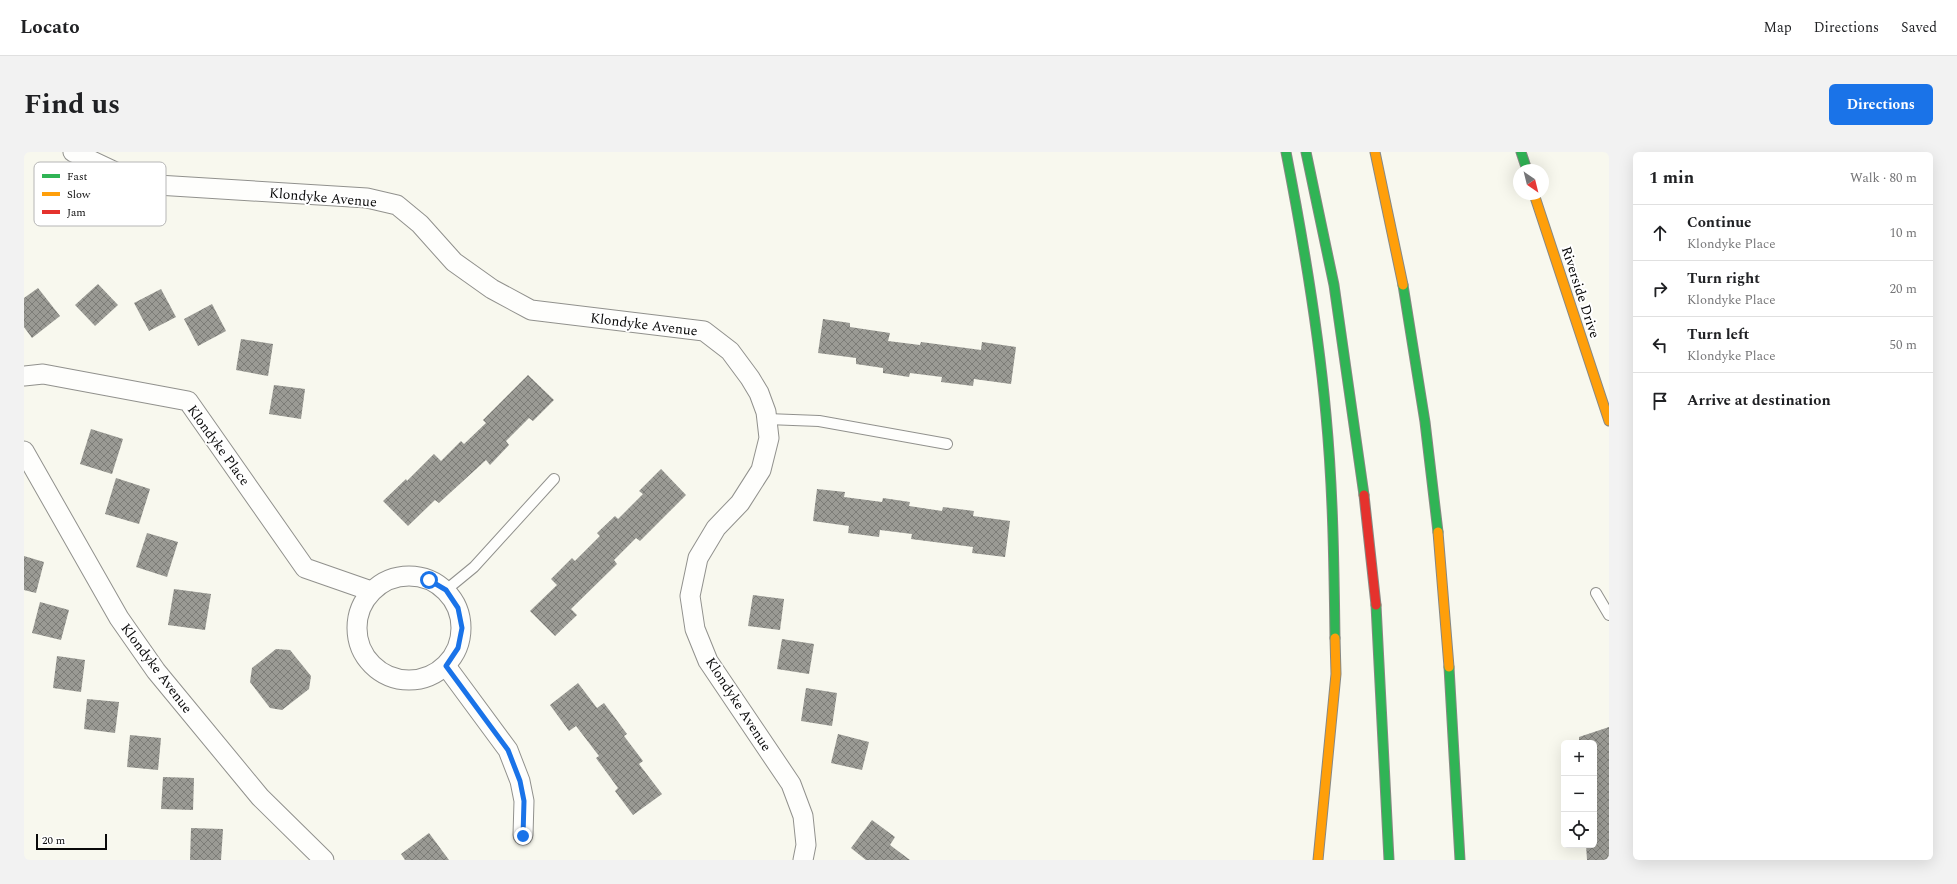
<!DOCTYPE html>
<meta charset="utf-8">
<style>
:root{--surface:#fff;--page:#f2f2f2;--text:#202124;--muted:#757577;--line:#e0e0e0;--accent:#1a73e8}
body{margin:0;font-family:Spectral,serif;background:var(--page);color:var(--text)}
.controls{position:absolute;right:12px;bottom:12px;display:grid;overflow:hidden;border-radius:6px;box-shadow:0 4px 16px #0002}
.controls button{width:36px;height:36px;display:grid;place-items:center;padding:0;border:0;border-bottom:1px solid var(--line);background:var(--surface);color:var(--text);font:20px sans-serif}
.compass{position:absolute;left:1489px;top:12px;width:36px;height:36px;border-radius:50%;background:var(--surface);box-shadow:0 4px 16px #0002;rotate:145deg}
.scale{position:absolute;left:12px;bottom:10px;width:71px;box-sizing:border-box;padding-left:4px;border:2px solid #0a0a0a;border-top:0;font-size:11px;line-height:14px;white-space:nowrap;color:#0a0a0a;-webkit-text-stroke:3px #fff;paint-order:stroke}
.stop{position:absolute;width:12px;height:12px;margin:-9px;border:3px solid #1a73e8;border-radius:50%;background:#fff}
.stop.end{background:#1a73e8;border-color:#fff;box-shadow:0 1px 4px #0008}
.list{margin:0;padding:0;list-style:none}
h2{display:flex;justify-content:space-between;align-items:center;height:52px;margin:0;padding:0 16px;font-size:17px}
h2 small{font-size:13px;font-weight:400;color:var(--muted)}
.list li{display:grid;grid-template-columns:26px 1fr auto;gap:12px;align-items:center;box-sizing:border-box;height:56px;padding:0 16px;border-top:1px solid var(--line)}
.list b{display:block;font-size:15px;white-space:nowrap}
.list p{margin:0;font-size:13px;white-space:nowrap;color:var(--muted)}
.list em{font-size:13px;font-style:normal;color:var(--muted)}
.icon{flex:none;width:22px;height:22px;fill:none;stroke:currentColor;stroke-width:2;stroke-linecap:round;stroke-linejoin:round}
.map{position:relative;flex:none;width:1585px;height:708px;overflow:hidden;border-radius:6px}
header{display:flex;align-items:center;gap:24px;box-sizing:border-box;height:56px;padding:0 20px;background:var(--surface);border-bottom:1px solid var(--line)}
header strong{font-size:19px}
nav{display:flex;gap:22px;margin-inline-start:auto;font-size:14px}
.intro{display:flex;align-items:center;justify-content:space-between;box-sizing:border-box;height:96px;padding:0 24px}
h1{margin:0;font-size:28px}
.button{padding:10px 18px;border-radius:6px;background:var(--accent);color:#fff;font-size:14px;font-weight:700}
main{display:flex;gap:24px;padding:0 24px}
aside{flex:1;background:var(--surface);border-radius:6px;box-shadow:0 4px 16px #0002}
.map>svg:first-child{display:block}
.building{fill:url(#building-cross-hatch)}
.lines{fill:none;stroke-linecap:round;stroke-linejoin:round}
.lane-casing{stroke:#91918d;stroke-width:12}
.street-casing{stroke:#91918d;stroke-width:21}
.fast-casing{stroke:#888883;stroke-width:11}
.slow-casing{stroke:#888883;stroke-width:11}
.jam-casing{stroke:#888883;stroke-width:11}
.lane{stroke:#fefefc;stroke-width:10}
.street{stroke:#fefefc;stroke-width:19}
.fast{stroke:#30b455;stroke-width:9}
.slow{stroke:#ff9f0a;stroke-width:9}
.jam{stroke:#e5322d;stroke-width:9}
.route{stroke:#1a73e8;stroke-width:5}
.labels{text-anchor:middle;stroke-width:4;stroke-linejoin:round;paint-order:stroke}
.street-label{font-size:14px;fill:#0a0a0a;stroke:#fff}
.key{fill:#fff;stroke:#b6b6b6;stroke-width:1}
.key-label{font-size:11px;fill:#0a0a0a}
</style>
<header>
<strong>Locato</strong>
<nav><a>Map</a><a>Directions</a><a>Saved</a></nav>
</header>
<div class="intro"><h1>Find us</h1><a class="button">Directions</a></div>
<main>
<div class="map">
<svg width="1585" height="708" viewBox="0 0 1585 708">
<defs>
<pattern id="building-cross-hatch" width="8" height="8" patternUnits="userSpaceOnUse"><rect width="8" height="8" fill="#9a9a94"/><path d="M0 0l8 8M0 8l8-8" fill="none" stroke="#7c7c77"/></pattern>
</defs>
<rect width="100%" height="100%" fill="#f8f8ee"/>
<g class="building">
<path d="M74 132 94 153 71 174 51 153Z"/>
<path d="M14 136 36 164 8 186 0 175V146Z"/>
<path d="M137 137 152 165 125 179 110 151Z"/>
<path d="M188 152 202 179 174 194 160 167Z"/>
<path d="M799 167 826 171V175L866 181 864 189 896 193 897 190 957 198 958 190 992 195 987 232 950 227 949 234 917 230 918 225 886 221 885 225 859 221V216L832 212V206L794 201Z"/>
<path d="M217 187 249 192 244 224 212 218Z"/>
<path d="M504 223 530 248 509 269 505 266 482 289 485 293 466 313 462 308 415 351 411 348 384 374 359 349 382 327 383 329 410 302 417 309 437 289 440 292 462 271 459 268Z"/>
<path d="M250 233 281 237 277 267 245 262Z"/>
<path d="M67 277 99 287 88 322 56 312Z"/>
<path d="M637 317 662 343 616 389 612 386 590 408 593 412 547 457 553 463 531 484 506 459 533 433 527 427 548 406 551 409 576 384 573 381 591 364 594 367 619 342 615 339Z"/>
<path d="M92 326 126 337 115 372 81 362Z"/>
<path d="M793 337 821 340 820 345 858 350 859 346 886 350 885 354 918 359 919 355 950 359 949 364 986 369 981 405 948 401 949 395 887 387 888 382 856 378 855 385 824 381 825 374 789 369Z"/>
<path d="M123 381 154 390 143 425 112 415Z"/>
<path d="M0 404 20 410 12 441 0 438Z"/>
<path d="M150 437 187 442 181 478 144 473Z"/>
<path d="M729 443 760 447 756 478 724 474Z"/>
<path d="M16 450 45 458 37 488 8 481Z"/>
<path d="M758 487 790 492 785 522 753 517Z"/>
<path d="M252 497 266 498 287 524 285 537 258 558 246 556 226 530 228 516Z"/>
<path d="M33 504 61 508 57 540 29 536Z"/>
<path d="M554 531 573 556 580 551 603 582 600 584 619 609 615 612 638 642 609 663 591 639 594 636 572 606 575 604 552 574 545 579 526 553Z"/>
<path d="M782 536 813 541 808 574 777 569Z"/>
<path d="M63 547 95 550 91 581 60 577Z"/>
<path d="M1585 575V708H1563L1562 693H1570V591H1555V585Z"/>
<path d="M814 582 845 590 838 618 807 611Z"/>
<path d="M106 583 137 586 134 618 103 615Z"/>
<path d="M139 625 170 626 169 658 137 657Z"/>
<path d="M848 668 871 685 866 693 886 708H842L827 696Z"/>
<path d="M167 676 199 677 197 708H166Z"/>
<path d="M405 681 425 708H381L377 702Z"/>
</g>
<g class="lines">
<defs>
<g id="lane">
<path d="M743 267 795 269 923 292"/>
<path d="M422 438 450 415 530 327"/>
<path d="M1572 441 1585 463"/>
</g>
<g id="street">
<path d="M49 0 117 32 343 46 373 53 396 72 430 110 468 137 507 158 680 179 706 199 726 226 735 241 742 260 745 286 737 318 716 351 692 376 674 406 666 444 671 477 684 509 767 632 779 664 782 693 779 708"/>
<path d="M0 224 19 222 164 249 281 416 347 439"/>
<path d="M0 299 95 466 132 519 236 645 300 708"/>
<circle cx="385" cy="476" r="52"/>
<path d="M422 514 484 598 496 629 500 649 499 683"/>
</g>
<g id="fast">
<path d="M1262 0C1279 87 1294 174 1302 263 1309 337 1310 411 1311 486"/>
<path d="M1282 0 1310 133 1340 343"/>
<path d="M1497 0 1503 18"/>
<path d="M1379 133 1401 270 1414 380"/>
<path d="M1352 453 1365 708"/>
<path d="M1425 515 1436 708"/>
</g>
<g id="slow">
<path d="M1351 0 1379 133"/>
<path d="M1510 42 1585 269"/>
<path d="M1414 380 1425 515"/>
<path d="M1294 708 1312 522 1311 486"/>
</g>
<path id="jam" d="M1340 343 1352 453"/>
</defs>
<use href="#lane" class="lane-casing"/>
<use href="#street" class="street-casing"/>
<use href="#fast" class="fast-casing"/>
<use href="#slow" class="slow-casing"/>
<use href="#jam" class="jam-casing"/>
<use href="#lane" class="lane"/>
<use href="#street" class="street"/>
<use href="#fast" class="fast"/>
<use href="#slow" class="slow"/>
<use href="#jam" class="jam"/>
</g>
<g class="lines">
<path class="route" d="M405 428 422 438 434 456 438 476 434 496 422 514 484 598 496 629 500 649 499 684"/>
</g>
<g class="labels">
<g class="street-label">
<text transform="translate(299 45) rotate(5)" y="5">Klondyke Avenue</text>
<text transform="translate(1557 140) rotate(72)" y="5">Riverside Drive</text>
<text transform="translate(620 172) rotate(7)" y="5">Klondyke Avenue</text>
<text transform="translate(195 293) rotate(54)" y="5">Klondyke Place</text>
<text transform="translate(133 516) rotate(53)" y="5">Klondyke Avenue</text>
<text transform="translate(715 552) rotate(57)" y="5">Klondyke Avenue</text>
</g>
</g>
<rect x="10" y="10" width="132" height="64" rx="6" class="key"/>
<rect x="18" y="22" width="18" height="4" fill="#30b455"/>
<rect x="18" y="40" width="18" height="4" fill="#ff9f0a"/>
<rect x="18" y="58" width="18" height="4" fill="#e5322d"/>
<g class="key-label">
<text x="43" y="28">Fast</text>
<text x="43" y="46">Slow</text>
<text x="43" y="64">Jam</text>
</g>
</svg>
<div class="controls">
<button>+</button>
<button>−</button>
<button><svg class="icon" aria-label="locate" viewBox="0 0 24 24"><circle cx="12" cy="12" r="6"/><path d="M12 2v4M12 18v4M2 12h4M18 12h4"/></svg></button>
</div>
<svg class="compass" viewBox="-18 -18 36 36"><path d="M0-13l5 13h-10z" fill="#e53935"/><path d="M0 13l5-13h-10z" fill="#757577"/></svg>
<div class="scale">20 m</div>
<div class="stop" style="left:405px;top:428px"></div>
<div class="stop end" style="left:499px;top:684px"></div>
</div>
<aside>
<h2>1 min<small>Walk · 80 m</small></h2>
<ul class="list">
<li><svg class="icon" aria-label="ahead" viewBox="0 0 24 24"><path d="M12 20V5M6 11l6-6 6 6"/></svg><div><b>Continue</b><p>Klondyke Place</p></div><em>10 m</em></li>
<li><svg class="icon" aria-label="right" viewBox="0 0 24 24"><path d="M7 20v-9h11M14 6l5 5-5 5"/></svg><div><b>Turn right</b><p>Klondyke Place</p></div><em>20 m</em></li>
<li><svg class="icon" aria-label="left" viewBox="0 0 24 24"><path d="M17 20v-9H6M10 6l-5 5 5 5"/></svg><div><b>Turn left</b><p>Klondyke Place</p></div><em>50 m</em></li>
<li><svg class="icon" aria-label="arrive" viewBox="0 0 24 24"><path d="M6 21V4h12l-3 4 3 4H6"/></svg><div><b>Arrive at destination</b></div></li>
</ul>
</aside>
</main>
